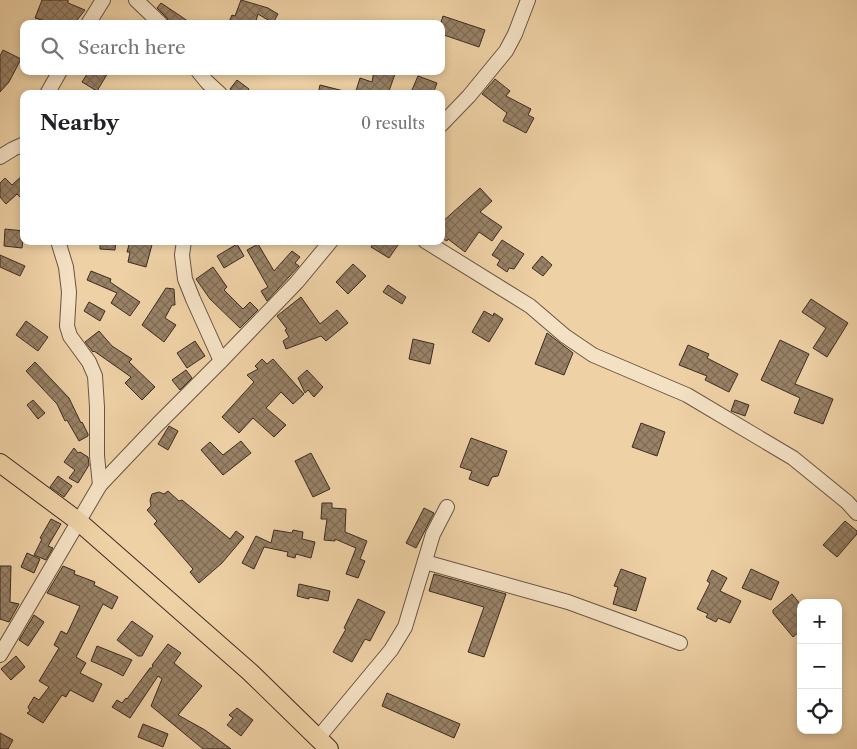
<!DOCTYPE html>
<meta charset="utf-8">
<style>
:root{--surface:#fff;--page:#f6f6f6;--text:#202124;--muted:#757577;--line:#e0e0e0}
body{margin:0;font-family:"Libre Caslon Text",serif;background:var(--page);color:var(--text)}
.controls{position:absolute;right:15px;bottom:15px;display:grid;overflow:hidden;border-radius:10px;box-shadow:0 2px 8px #0003}
.controls button{width:45px;height:45px;display:grid;place-items:center;padding:0;border:0;border-bottom:1px solid var(--line);background:var(--surface);color:var(--text);font:25px sans-serif}
.list{margin:0;padding:0;list-style:none}
h2{display:flex;justify-content:space-between;align-items:center;height:65px;margin:0;padding:0 20px;font-size:21px}
h2 small{font-size:16px;font-weight:400;color:var(--muted)}
.icon{flex:none;width:28px;height:28px;fill:none;stroke:currentColor;stroke-width:2;stroke-linecap:round;stroke-linejoin:round}
.map{position:relative;flex:none;width:857px;height:749px;overflow:hidden}
.search{position:absolute;background:var(--surface);box-shadow:0 2px 8px #0003;left:20px;top:20px;width:425px;height:55px;display:flex;align-items:center;gap:12px;box-sizing:border-box;padding:0 18px;border-radius:10px;color:var(--muted);font-size:19px}
.panel{position:absolute;background:var(--surface);box-shadow:0 2px 8px #0003;left:20px;top:90px;width:425px;height:155px;border-radius:10px}
.map>svg:first-child{display:block}
.building{fill:url(#building-cross-hatch);stroke:#3d2c23}
.lines{fill:none;stroke-linecap:round;stroke-linejoin:round}
.minor-casing{stroke:#695544;stroke-width:16}
.major-casing{stroke:#3d2c23;stroke-width:20}
.minor{stroke:#f4e1c4;stroke-width:14}
.major{stroke:#eed1a5;stroke-width:18}
</style>
<div class="map">
<svg width="857" height="749" viewBox="0 0 857 749">
<defs>
<pattern id="building-cross-hatch" width="8" height="8" patternUnits="userSpaceOnUse" patternTransform="scale(1.25)"><rect width="8" height="8" fill="#998267"/><path d="M0 0l8 8M0 8l8-8" fill="none" stroke="#7e6b54"/></pattern>
</defs>
<rect width="100%" height="100%" fill="#eed1a5"/>
<filter id="stains"><feTurbulence type="fractalNoise" baseFrequency=".004" numOctaves="4"/><feColorMatrix values="0 0 0 0 .2 0 0 0 0 .09 0 0 0 0 .02 0 0 0 .5 -.17"/></filter>
<radialGradient id="worn" r=".72"><stop offset=".6" stop-color="#630" stop-opacity="0"/><stop offset="1" stop-color="#630" stop-opacity=".3"/></radialGradient>
<g class="building">
<path d="M42 0H68V3L85 10 74 24H56L35 18Z"/>
<path d="M241 0 268 8 278 14 273 23 258 14 255 24H228L232 15 235 16Z"/>
<path d="M161 3 179 15 192 24H171L169 23 167 18 157 8Z"/>
<path d="M443 16 485 30 479 47 441 34V22Z"/>
<path d="M3 50 21 59 9 82 0 92V56Z"/>
<path d="M89 71H109L97 91 82 82Z"/>
<path d="M374 71H396L388 94H355L360 78 372 82Z"/>
<path d="M418 76 437 83 433 94H421L412 90Z"/>
<path d="M495 79 510 91 506 96 531 109 528 115 534 118 526 133 503 121 507 113 482 94Z"/>
<path d="M237 80 249 89 246 94H236L230 89Z"/>
<path d="M320 85 344 91V94H318Z"/>
<path d="M24 174V201L17 194 6 204 0 197V183L5 178 12 185Z"/>
<path d="M480 188 492 201 480 212 502 227 492 241 479 232 465 252 448 239 447 241 441 238V223Z"/>
<path d="M5 229 24 231 22 248 4 246Z"/>
<path d="M502 240 524 254 514 269 509 268 507 272 497 265 500 260 492 255Z"/>
<path d="M100 241H116L115 250 100 249Z"/>
<path d="M130 241H153L146 267 128 262 130 252H127Z"/>
<path d="M375 241H392L398 245 389 258 371 247Z"/>
<path d="M237 244 244 256 224 268 217 256Z"/>
<path d="M258 244 274 271 292 251 300 257 295 263 299 266 267 301 261 291 268 287 247 250Z"/>
<path d="M0 255 25 266 20 276 0 267Z"/>
<path d="M542 256 552 265 543 276 532 268Z"/>
<path d="M353 264 366 276 348 294 336 282Z"/>
<path d="M213 267 227 287 224 290 243 309 250 302 258 310 240 328 210 299 196 279Z"/>
<path d="M91 271 111 279 110 282 140 302 130 316 111 303 117 293 87 280Z"/>
<path d="M388 285 406 297 402 304 383 292Z"/>
<path d="M166 288 174 289 175 305H172L165 318 176 325 164 342 142 325Z"/>
<path d="M301 297 320 324 337 310 348 323 326 341 321 336 286 349 283 341 289 337 285 330 287 329 277 316Z"/>
<path d="M811 299 848 323 827 357 813 348 826 328 802 312Z"/>
<path d="M89 302 105 311 100 321 84 311Z"/>
<path d="M484 311 493 316 494 313 503 319 489 342 472 332Z"/>
<path d="M26 321 48 337 38 351 16 335Z"/>
<path d="M99 331 112 346 132 359 129 362 155 387 142 400 125 383 131 377 94 351 93 352 85 342Z"/>
<path d="M547 333 573 353 564 375 535 364Z"/>
<path d="M413 339 434 344 430 364 409 359Z"/>
<path d="M780 340 809 354 795 384 833 399 823 424 794 413 800 398 761 380Z"/>
<path d="M195 341 205 356 187 368 177 353Z"/>
<path d="M688 345 709 354 707 358 738 374 729 392 705 380 707 376 679 365Z"/>
<path d="M262 359 267 364 273 359 304 394 293 404 281 392 266 408 286 425 274 437 253 418 239 433 222 417 254 382 247 375 258 369 255 366Z"/>
<path d="M35 362 69 398 81 423 82 422 88 434V436L79 441 67 420 65 421 57 404 26 371Z"/>
<path d="M186 370 192 378 180 390 172 380Z"/>
<path d="M307 370 323 387 314 397 308 390 305 393 298 378Z"/>
<path d="M33 400 45 413 38 419 27 405Z"/>
<path d="M735 400 749 405 745 416 731 411Z"/>
<path d="M641 423 665 432 657 456 632 447Z"/>
<path d="M169 426 178 431 168 450 158 444Z"/>
<path d="M471 438 507 451 498 476 492 477 488 486 469 479 472 471 460 467Z"/>
<path d="M241 441 251 453 223 475 201 450 210 442 223 455Z"/>
<path d="M74 448 78 453 80 452 88 457 89 465 78 483 69 478 75 470 64 462Z"/>
<path d="M311 453 330 489 313 497 295 461Z"/>
<path d="M58 476 72 486 64 497 50 487Z"/>
<path d="M168 491 179 501 182 500 230 539 236 531 244 537 222 563 199 583 190 572 193 569 154 524 157 521 147 510 151 506 150 500 152 494 159 492 164 494Z"/>
<path d="M322 503H332V508L346 509 345 532 367 541 360 559 365 561 358 578 346 574 356 548 335 539V541L324 540 327 519H321Z"/>
<path d="M424 508 434 513 416 548 406 543Z"/>
<path d="M51 519 61 524 48 546 53 548 46 560 34 555 42 539 40 538Z"/>
<path d="M845 521 857 531V534L837 557 823 545Z"/>
<path d="M274 530 292 533 293 530 303 532 302 539 315 542 311 558 296 554 295 558 287 556 288 552 264 547 254 569 242 563 256 536 271 543Z"/>
<path d="M27 553 40 559 34 573 21 567Z"/>
<path d="M0 566H11L10 602 19 604 9 622 0 619Z"/>
<path d="M63 566 75 571 74 574 95 582 94 585 118 597 112 609 103 604 76 657 86 663 80 673 102 684 93 702 70 690 66 697 62 695 43 723 27 713 30 711 28 707 34 697 39 700 49 687 39 681 59 648 54 645 61 631 67 634 80 606 47 593Z"/>
<path d="M621 569 646 578 636 611 613 604 618 587 614 586Z"/>
<path d="M751 569 779 582 771 600 742 588Z"/>
<path d="M712 570 727 578 720 591 741 601 730 623 718 618 716 622 706 617 708 614 697 609 710 583 707 581Z"/>
<path d="M434 574 506 594 484 657 468 652 484 607 429 591Z"/>
<path d="M299 584 330 591 328 601 309 597V599L297 596Z"/>
<path d="M792 594 801 605V630L793 637 773 613V610Z"/>
<path d="M358 599 385 612 370 641 365 639 352 662 333 652 346 629 344 628Z"/>
<path d="M34 615 44 622 28 646 19 640Z"/>
<path d="M132 621 153 636 142 656H138L117 640Z"/>
<path d="M168 644 181 653 174 663 202 686 178 715 205 730 231 749H203L151 706 162 679 158 676 130 718 112 707 117 700 122 703 126 698 127 699 150 668H152L153 666 152 665Z"/>
<path d="M97 646 132 660 123 676 112 670 91 661Z"/>
<path d="M16 656 25 667 11 680 1 669Z"/>
<path d="M387 693 460 724 454 738 382 706Z"/>
<path d="M237 708 253 720 241 736 227 725 233 718 229 715Z"/>
<path d="M143 724 168 734 163 747 138 737Z"/>
<path d="M0 733 13 740 8 749H0Z"/>
</g>
<g class="lines">
<defs>
<g id="minor">
<path d="M136 0 161 24"/>
<path d="M88 24 103 0"/>
<path d="M198 71 207 82 220 94"/>
<path d="M47 94 60 71"/>
<path d="M441 125 469 96 506 51 515 34 528 0"/>
<path d="M0 157 13 149 24 144"/>
<path d="M58 241 66 267 69 292 67 326 70 336 89 362 95 376 97 407V456L100 485"/>
<path d="M184 241 182 255 185 279 193 299 221 361"/>
<path d="M425 241 530 306 565 336 593 355 687 395 793 458 847 502 857 513"/>
<path d="M425 562 568 602 680 643"/>
<path d="M0 655 100 485 158 424 221 361 297 282 331 241"/>
<path d="M318 738 391 650 405 627 433 534 447 507"/>
</g>
<path id="major" d="M0 463 78 521 250 672 329 749"/>
</defs>
<use href="#minor" class="minor-casing"/>
<use href="#major" class="major-casing"/>
<use href="#minor" class="minor"/>
<use href="#major" class="major"/>
</g>
<rect width="100%" height="100%" filter="url(#stains)"/>
<rect width="100%" height="100%" fill="url(#worn)"/>
</svg>
<div class="controls">
<button>+</button>
<button>−</button>
<button><svg class="icon" aria-label="locate" viewBox="0 0 24 24"><circle cx="12" cy="12" r="6"/><path d="M12 2v4M12 18v4M2 12h4M18 12h4"/></svg></button>
</div>
<div class="search"><svg class="icon" aria-label="search" viewBox="0 0 24 24"><circle cx="10" cy="10" r="6"/><path d="M15 15l6 6"/></svg>Search here</div>
<section class="panel">
<h2>Nearby<small>0 results</small></h2>
<ul class="list">
</ul>
</section>
</div>
